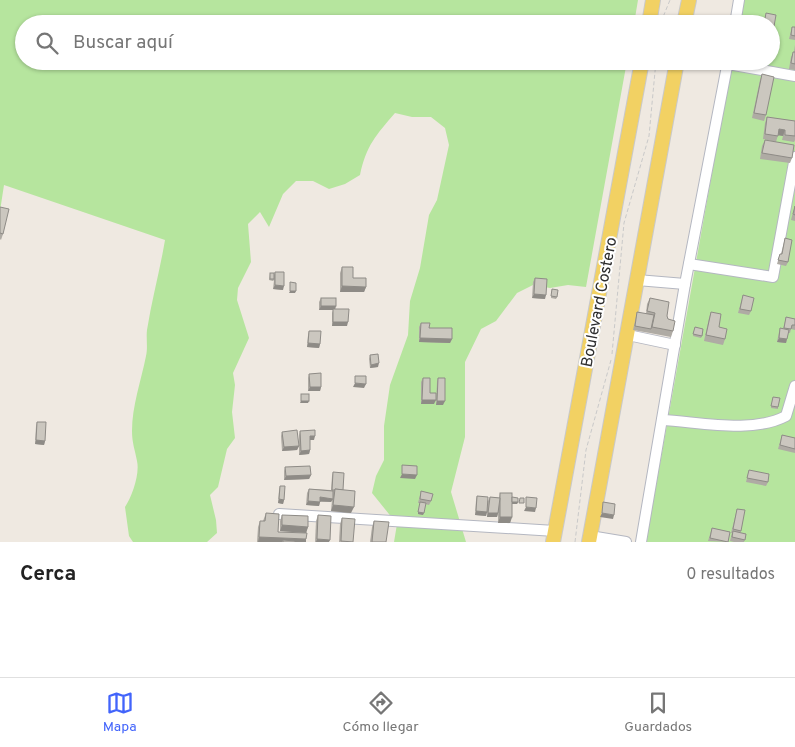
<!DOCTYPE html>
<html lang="es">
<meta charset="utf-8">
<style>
:root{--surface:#fff;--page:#f2f2f2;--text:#222;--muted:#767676;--line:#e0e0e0;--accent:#4264fb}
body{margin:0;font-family:Overpass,sans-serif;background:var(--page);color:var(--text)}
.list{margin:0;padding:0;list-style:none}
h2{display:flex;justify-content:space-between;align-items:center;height:65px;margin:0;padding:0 20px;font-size:21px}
h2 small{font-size:16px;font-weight:400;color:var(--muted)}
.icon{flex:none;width:28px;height:28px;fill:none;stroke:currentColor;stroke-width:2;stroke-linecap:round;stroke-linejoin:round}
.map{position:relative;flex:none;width:795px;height:542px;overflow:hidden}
.search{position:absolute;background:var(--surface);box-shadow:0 1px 4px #0004;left:15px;right:15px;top:15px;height:55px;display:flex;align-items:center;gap:12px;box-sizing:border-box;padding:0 18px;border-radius:28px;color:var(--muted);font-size:19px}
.sheet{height:135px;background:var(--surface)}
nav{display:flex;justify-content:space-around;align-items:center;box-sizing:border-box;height:70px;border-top:1px solid var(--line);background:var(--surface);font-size:14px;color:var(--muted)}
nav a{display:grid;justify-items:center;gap:2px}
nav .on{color:var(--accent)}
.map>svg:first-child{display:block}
.green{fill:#b6e59e}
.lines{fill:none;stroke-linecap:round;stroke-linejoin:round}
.minor-casing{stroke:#b4b7c1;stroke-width:12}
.major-casing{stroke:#c9c9c9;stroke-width:16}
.path{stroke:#c9c9c9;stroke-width:1;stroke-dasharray:4 2.5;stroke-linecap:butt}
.minor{stroke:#fff;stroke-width:10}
.major{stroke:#f2d163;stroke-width:14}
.wall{fill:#afaba4}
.shaded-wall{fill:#8e8b86}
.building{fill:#cbc7bf;stroke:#8e8b86}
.labels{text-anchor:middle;stroke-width:4;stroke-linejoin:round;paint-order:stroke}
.street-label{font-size:16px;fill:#2e2e2e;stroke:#fff}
</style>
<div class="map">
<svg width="795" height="542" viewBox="0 0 795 542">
<rect width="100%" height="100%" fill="#efe9e1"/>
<g class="green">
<path d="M0 0H638L634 24H24V61H627L586 287 568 285 550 288 533 285 517 293 496 321 481 329 465 362V437L451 492 466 542H394L397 524 372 493 376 476 384 460V426L390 385 408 335 410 301 420 268 429 215 437 200 449 145 445 128 431 117H412L395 113C376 135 366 146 360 175L345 184 329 189 313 181H296L283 194 269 227 260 212 248 224 251 262 238 288 237 300 249 338 233 373 235 385 232 412 235 438 227 449 218 487 210 495 216 520 217 533 207 542H133L129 536 125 507C132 497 140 474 137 461 135 450 132 443 132 431 132 406 141 381 146 356 148 348 146 338 147 330 152 299 160 270 165 240L4 185 0 211Z"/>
<path d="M744 0H795V542H646L732 61H771V24H740Z"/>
</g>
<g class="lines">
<defs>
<g id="minor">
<path d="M735 24 739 0"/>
<path d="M728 64 795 76"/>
<path d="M689 264 773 277 795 157"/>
<path d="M637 280 685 284"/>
<path d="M628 335 675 345"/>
<path d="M662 420C700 422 752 434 786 416L795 386"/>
<path d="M279 514 555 531"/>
<path d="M590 536 626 542"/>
<path d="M641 542 685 284 728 61"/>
</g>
<g id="major">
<path d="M649 24 653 0"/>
<path d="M684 24 689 0"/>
<path d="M553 542 642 61"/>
<path d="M589 542 677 61"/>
</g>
</defs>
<use href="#minor" class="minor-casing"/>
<use href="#major" class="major-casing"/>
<g class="path">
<path d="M661 22 670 0"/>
<path d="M612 354 624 223 649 136 656 61"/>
<path d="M575 542 586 450 611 360"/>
</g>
<use href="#minor" class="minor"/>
<use href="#major" class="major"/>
</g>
<g class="wall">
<path d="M792 27H795V40L789 39Z"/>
<path d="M795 45V70L789 69 791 57 794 52Z"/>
<path d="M762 74 766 115 764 121 752 118 760 80Z"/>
<path d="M767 117 795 121V140L794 142 782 140 783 136 778 135 776 142 763 139 765 123Z"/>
<path d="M765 140 792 158 790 163 760 159 762 146Z"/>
<path d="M795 206V221L791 220 793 212Z"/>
<path d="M0 207 3 234 1 240 0 239Z"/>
<path d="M785 238 788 262 786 266 777 264 780 254H781Z"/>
<path d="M342 267 353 278 366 287 364 292H340V273Z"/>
<path d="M275 272 283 290 273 289 274 280 273 281 269 280 270 273 274 275Z"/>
<path d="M535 278 545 299 532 298 533 282Z"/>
<path d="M552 289 557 297 556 299 551 298Z"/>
<path d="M743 295 751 311 749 315 738 313Z"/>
<path d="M321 298 335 309 347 326H332V313L333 310H319V302Z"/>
<path d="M650 298 667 316 673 331 671 337 650 333V331V333L633 330 637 312 646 314 647 304Z"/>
<path d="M711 312 725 339 723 345 704 341 709 318Z"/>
<path d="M786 317 795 319V330L791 329 790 333H788L786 343 777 342 779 332 780 328 783 329Z"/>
<path d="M421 323 452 339 450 343 419 342V327Z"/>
<path d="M695 327 702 336 701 338 693 336Z"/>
<path d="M309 331 320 344 319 348 307 347 308 335Z"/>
<path d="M370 355 378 367 370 368 369 359Z"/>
<path d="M309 374 321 387 320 391H308V378Z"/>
<path d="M423 378 430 393 434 404H421V382Z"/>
<path d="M438 378 443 405H436L437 382Z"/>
<path d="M773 397 778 407V409L771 408Z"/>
<path d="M37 422 45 441 44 445 35 444 36 426Z"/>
<path d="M300 431 314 440H310V450L309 454 299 455V435Z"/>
<path d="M282 432 299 446 297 450 282 451 281 436Z"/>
<path d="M782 435 795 438V453L778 449Z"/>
<path d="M285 467 311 475 309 479 284 480V471Z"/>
<path d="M749 470 768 482 766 486 746 482Z"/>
<path d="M333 472 343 490 351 513 331 511 332 500 331 502H320L319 506 306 505 307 493 309 489 331 490 332 476Z"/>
<path d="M280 486 284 500 283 504 278 503 279 490Z"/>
<path d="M421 491 431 501 429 505 425 504 423 515 418 514 420 503H418Z"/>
<path d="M500 493 512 497 518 502 517 504H512V517L510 523H498V514L497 517H487V512L486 516 475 515 476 500 477 496 488 501 490 497 499 498Z"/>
<path d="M737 509 741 531 740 533 746 534 744 542H734L730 541 732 533H731Z"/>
<path d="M266 513 278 532 306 542H257L258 527 260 521H263Z"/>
<path d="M282 515 308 527 306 533 280 531V521Z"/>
<path d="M318 515 329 542H315L316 521Z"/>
<path d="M342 518 353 542H339L340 524Z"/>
<path d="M374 521 386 542H370L372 527Z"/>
<path d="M712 528 730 532 728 542 708 541Z"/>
</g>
<g class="shaded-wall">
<path d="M779 129 785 130 783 136 777 135Z"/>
<path d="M275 285 284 286 283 290 273 289Z"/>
<path d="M342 286 366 287 364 292H340Z"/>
<path d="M290 291H296L295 293H289Z"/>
<path d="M534 294 546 295 545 299 532 298Z"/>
<path d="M321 306H336L335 310H319Z"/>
<path d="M333 322H348L347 326H332Z"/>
<path d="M420 338 452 339 450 343 419 342Z"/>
<path d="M779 338 787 339 786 343 777 342Z"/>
<path d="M308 343 320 344 319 348 307 347Z"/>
<path d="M379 363 378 367 370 368 371 365Z"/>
<path d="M355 383 366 384 364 388 353 387Z"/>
<path d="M310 387H321L320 391H308Z"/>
<path d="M422 400H436L434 404H421Z"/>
<path d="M301 401H309L308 403H300Z"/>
<path d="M437 401H445L443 405H436Z"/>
<path d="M310 436H315L314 440H308Z"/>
<path d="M36 440 45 441 44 445 35 444Z"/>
<path d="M299 446 297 450 282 451 284 447Z"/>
<path d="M310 450 309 454 299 455 301 451Z"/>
<path d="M402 474 417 475 415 479 400 478Z"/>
<path d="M311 475 309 479 284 480 286 476Z"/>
<path d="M320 497 333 499 331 502 319 501Z"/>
<path d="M279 499 284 500 283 504 278 503Z"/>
<path d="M308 501 320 502 319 506 306 505Z"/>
<path d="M511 502H518L517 504H511Z"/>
<path d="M333 505 354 507 351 513 331 511Z"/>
<path d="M526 507 536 508 535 512 524 511Z"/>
<path d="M476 511 487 512 486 516 475 515Z"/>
<path d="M418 512 424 513 423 515 418 514Z"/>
<path d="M488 513H498L497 517H487Z"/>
<path d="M602 513 614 515 613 519 600 517Z"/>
<path d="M500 517H512L510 523H498Z"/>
<path d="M282 525 308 527 306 533 280 531Z"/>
<path d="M259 537 306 539V542H283V540L282 542H258Z"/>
<path d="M317 539 330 540 329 542H316Z"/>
</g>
<g class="building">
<path d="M766 13 776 15 773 32 771 31V24H764Z"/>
<path d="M792 27H795V36L791 35Z"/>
<path d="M771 31 774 32 771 46Z"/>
<path d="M793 52H795V64L791 63Z"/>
<path d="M762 74 774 77 766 115 754 113Z"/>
<path d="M767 117 795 121V136L785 135V130L779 129 778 136 765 134Z"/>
<path d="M765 140 794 145 792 158 762 153Z"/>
<path d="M795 206V215L793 214Z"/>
<path d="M0 207 9 209 3 234 0 233Z"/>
<path d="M785 238 792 240 788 262 778 260 780 254H782Z"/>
<path d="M342 267H353V278H366V287L342 286Z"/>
<path d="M275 272H284V286L275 285Z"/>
<rect x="270" y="273" width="4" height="6"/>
<path d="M535 278 547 279 546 295 534 294Z"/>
<path d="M290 282 296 283V291H290Z"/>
<path d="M552 289 558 290 557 297 551 296Z"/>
<path d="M743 295 754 298 751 311 740 309Z"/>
<rect x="321" y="298" width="15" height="8"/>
<path d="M650 298 669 302 667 316 668 319 675 321 673 331 652 327 655 313 647 311Z"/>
<path d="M333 309H349L348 322H333Z"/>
<path d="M637 312 654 315 651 329 635 326Z"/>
<path d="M711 312 721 314 719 327 727 329 725 339 706 335Z"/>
<path d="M786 317 795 319V325H792L791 329 784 328Z"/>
<path d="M421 323H430L429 328H452V339L420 338Z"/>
<path d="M695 327 703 329 702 336 693 334Z"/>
<path d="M780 328 789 330 787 339 779 338Z"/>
<path d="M309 331H321L320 344 308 343Z"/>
<path d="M378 354 379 363 371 365 370 355Z"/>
<path d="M321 373V387H310L309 374Z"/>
<path d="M355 376H366V384L355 383Z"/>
<path d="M423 378H430V393H436V400H422Z"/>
<path d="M438 378H445V401H437Z"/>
<rect x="301" y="394" width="8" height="7"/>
<path d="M773 397 780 398 778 407 771 406Z"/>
<path d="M37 422H46L45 441 36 440Z"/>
<path d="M297 430 299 446 284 447 282 432Z"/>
<path d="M315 430V436H310V450L301 451 300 431Z"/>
<path d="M782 435 795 438V449L780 445Z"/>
<path d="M402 465 417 466V475L402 474Z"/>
<path d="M310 466 311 475 286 476 285 467Z"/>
<path d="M749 470 769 474 768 482 747 478Z"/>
<path d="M333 472 344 473 343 490 335 489V490H332Z"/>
<path d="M280 486H285L284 500 279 499Z"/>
<path d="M309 489 333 491V499L320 497V502L308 501Z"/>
<path d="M335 489 355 491 354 507 333 505Z"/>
<path d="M421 491 433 494 431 501 420 499Z"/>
<rect x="500" y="493" width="12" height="24"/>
<path d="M477 496 488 497 487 512 476 511Z"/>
<path d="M490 497 500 498 498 513H488Z"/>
<path d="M512 497 518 498V502H512Z"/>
<path d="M526 497 537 498 536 508 526 507Z"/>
<path d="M520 498H524V503H519Z"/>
<path d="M420 502 426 503 424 513 418 512Z"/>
<path d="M603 502 615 504 614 515 602 513Z"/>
<path d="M737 509 745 510 741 531 733 529Z"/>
<path d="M266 513 279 514 278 532 307 533 306 539 259 537 260 521H265Z"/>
<path d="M282 515 308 516V527L282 525Z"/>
<path d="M318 515 331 516 330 540 317 539Z"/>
<path d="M342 518 355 519 353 542 341 541Z"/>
<path d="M374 521 389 522 386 542H372Z"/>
<path d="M712 528 730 532 728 542 710 538Z"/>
<path d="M733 531 746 534 745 540 732 537Z"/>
<path d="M283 540 295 541V542H283Z"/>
</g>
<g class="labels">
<g class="street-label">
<text transform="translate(598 302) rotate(-79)" y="6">Boulevard Costero</text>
</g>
</g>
</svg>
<div class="search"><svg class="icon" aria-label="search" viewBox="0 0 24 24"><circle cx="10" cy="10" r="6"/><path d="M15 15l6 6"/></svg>Buscar aquí</div>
</div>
<section class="sheet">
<h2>Cerca<small>0 resultados</small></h2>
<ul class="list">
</ul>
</section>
<nav>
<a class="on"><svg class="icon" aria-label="map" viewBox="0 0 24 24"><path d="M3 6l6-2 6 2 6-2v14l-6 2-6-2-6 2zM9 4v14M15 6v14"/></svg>Mapa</a>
<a><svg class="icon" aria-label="directions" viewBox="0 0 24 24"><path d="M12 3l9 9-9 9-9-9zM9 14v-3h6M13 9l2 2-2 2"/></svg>Cómo llegar</a>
<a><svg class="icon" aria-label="saved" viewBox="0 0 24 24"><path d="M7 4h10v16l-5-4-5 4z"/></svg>Guardados</a>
</nav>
